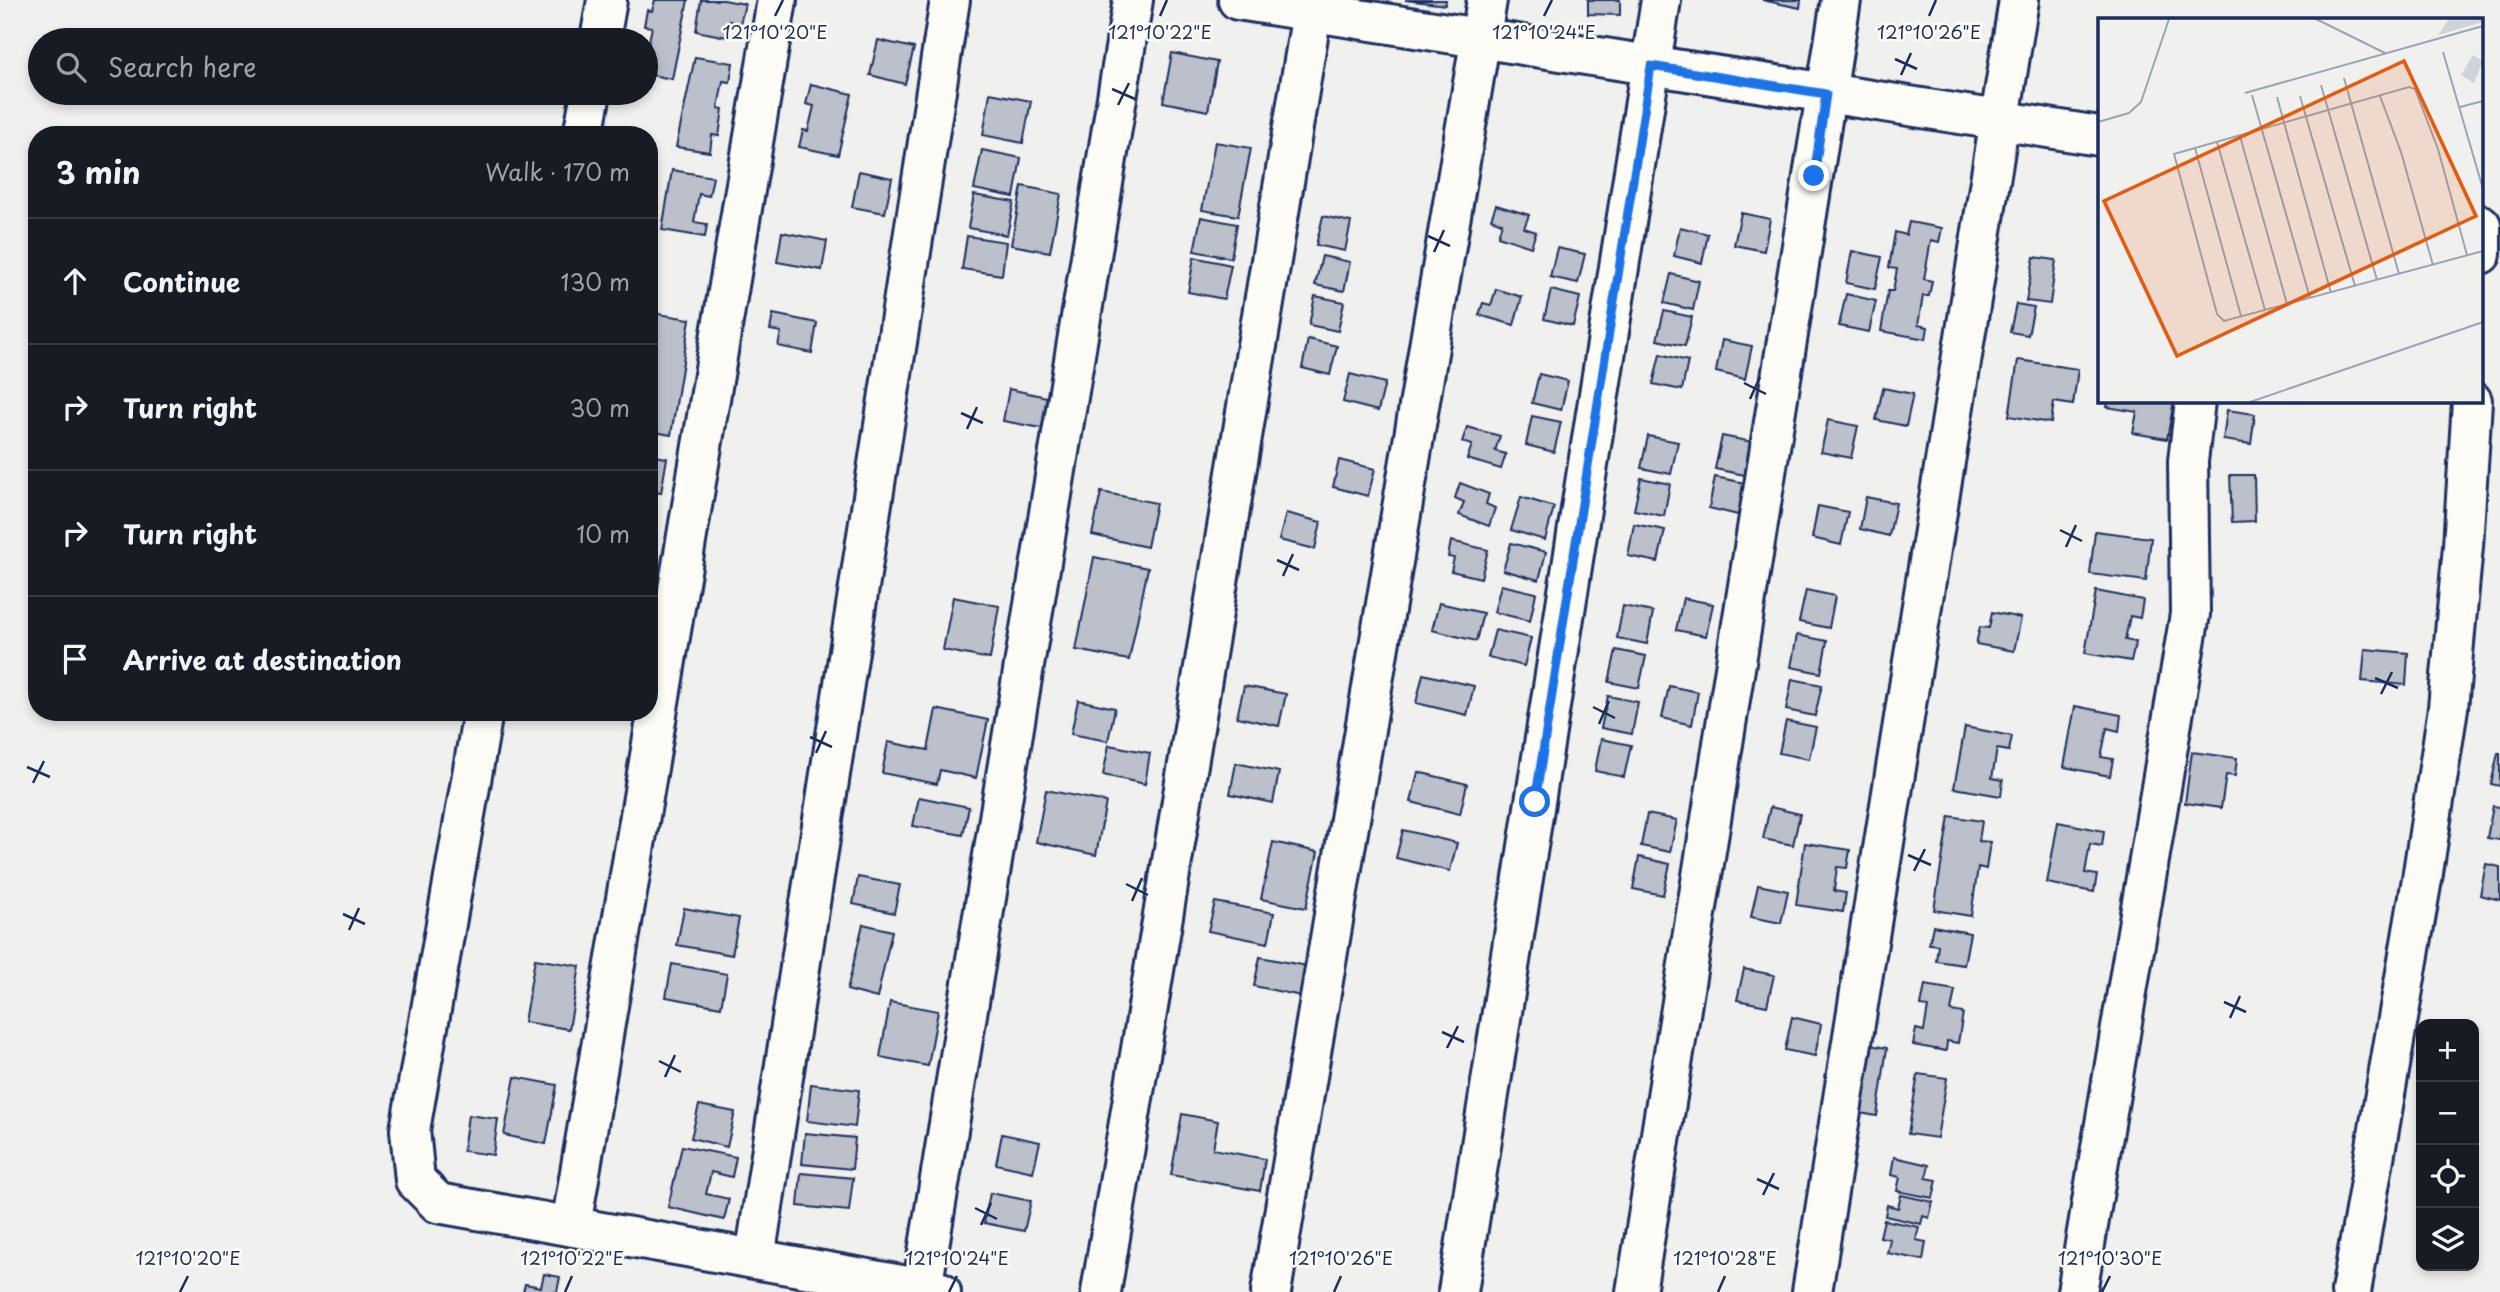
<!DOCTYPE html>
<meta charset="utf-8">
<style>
:root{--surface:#171b24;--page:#20242c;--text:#f1f3f6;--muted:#9ea1a6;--line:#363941}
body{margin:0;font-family:"Playpen Sans",sans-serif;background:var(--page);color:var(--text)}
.controls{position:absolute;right:21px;bottom:21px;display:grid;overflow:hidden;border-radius:14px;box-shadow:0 4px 10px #0003}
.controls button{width:63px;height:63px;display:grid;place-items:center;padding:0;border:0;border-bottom:2px solid var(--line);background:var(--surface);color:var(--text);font:35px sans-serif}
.stop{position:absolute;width:21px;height:21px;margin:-16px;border:5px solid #1a73e8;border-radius:50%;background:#fff}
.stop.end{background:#1a73e8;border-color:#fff;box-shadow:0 2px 7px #0008}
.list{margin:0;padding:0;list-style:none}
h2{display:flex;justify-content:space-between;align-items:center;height:91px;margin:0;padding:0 28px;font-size:30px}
h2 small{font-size:23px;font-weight:400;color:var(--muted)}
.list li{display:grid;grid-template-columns:46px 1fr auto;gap:21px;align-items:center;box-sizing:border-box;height:126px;padding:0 28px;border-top:2px solid var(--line)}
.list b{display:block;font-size:26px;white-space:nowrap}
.list em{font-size:23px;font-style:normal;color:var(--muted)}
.icon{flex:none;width:38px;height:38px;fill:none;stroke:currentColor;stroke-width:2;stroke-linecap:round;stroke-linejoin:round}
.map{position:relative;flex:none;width:2500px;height:1292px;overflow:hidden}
.search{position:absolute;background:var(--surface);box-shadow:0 4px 10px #0003;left:28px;top:28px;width:630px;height:77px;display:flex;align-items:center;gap:18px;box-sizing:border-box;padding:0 24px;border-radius:38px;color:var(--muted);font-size:26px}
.panel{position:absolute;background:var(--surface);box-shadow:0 4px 10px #0003;left:28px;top:126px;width:630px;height:595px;border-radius:28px}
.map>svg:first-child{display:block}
.building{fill:#bbc0ca;stroke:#1b2f5e;stroke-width:2}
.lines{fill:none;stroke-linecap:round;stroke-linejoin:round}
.street-casing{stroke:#1b2f5e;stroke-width:44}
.street{stroke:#fdfcf7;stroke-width:38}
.route{stroke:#1a73e8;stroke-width:9}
.ticks{fill:none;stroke:#1b2f5e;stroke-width:2.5}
.inset-road{fill:none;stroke:#9ba3b4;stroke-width:2}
.view{fill:#e8590c;fill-opacity:0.15;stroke:#e8590c;stroke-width:3.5}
.inset-edge{fill:none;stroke:#1b2f5e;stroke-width:3.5}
.ticks-label{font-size:18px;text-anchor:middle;fill:#1b2f5e;stroke:#fdfcf7;stroke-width:5;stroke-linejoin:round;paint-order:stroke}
</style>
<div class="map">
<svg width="2500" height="1292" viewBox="0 0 2500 1292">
<rect width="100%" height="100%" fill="#f0f0ee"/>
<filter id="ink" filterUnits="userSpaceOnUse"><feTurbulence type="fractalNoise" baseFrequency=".0143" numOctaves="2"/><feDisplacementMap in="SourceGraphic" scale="14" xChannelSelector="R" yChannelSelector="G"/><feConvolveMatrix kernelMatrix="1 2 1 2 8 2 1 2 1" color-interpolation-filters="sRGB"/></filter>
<g filter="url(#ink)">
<g class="building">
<path d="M655 0H688L672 79 646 74V55L652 27 644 26 647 10 652 11Z"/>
<path d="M701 0H724L745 4 740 24 729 21 727 37 696 31Z"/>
<path d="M1405 0H1446L1445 5Z"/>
<path d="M1588 0H1620V15L1588 14Z"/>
<path d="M1762 0H1801L1800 8Z"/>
<path d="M878 40 914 48 905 84 870 75Z"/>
<path d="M1172 53 1217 62 1208 111 1163 102Z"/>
<path d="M695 57 733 63 730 82 723 81 718 108 723 109 719 136 712 135 710 152 676 147Z"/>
<path d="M811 84 852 94 838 155 799 147 803 130 808 131 814 106 806 104Z"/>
<path d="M990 93 1031 101 1023 143 983 135Z"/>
<path d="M1215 142 1251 148 1238 216 1202 210Z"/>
<path d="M982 150 1021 158 1014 197 974 189Z"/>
<path d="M672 170 713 177 709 196 699 194 694 222 707 224 705 237 662 230Z"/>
<path d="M859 171 892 178 885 213 852 207Z"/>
<path d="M1022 186 1061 194 1050 252 1011 245Z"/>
<path d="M649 189H655L649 230Z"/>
<path d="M974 195 1014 202 1007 235 968 228Z"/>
<path d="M1496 205 1529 215 1524 228 1536 232 1531 247 1498 236 1502 223 1491 219Z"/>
<path d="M1741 213 1770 219 1764 251 1734 245Z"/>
<path d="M1323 216 1351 222 1345 251 1316 245Z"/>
<path d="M1201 217 1237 224 1231 258 1194 251Z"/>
<path d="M1909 222 1942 228 1939 242 1931 240 1924 279 1932 281 1929 296H1923L1918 325 1928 327 1926 339 1881 331 1888 291H1893L1897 269 1889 268 1895 232 1906 235Z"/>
<path d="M1680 227 1708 234 1702 263 1674 256Z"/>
<path d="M782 232 827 241 822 270 777 262Z"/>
<path d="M967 236 1006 242 1002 275 962 269Z"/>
<path d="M1557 248 1585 254 1578 283 1550 277Z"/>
<path d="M1852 251 1882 257 1875 289 1846 283Z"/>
<path d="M1322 256 1350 262 1344 291 1315 285Z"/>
<path d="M1194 257 1231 265 1224 299 1188 292Z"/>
<path d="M2034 257 2056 260 2050 304 2026 301Z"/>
<path d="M1671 274 1699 281 1693 310 1664 303Z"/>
<path d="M1496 289 1522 297 1514 325 1479 315 1483 303 1491 305Z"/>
<path d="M1551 290 1580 297 1573 326 1544 319Z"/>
<path d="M1846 294 1876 301 1869 332 1839 326Z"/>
<path d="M1315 296 1344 302 1338 331 1309 325Z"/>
<path d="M2016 304 2034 307 2028 335 2010 332Z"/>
<path d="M1664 311 1692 317 1685 346 1657 340Z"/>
<path d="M652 313 690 319 671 435 649 431V331Z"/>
<path d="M773 314 817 323 812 353 778 346 781 332 770 330Z"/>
<path d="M1308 339 1337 346 1330 375 1302 368Z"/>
<path d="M1722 340 1752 346 1745 379 1716 372Z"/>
<path d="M1660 354 1688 361 1682 390 1653 384Z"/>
<path d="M2018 360 2078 369 2073 405 2054 402 2051 423 2009 416Z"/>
<path d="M1350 374 1385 383 1378 411 1343 402Z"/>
<path d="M1539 374 1568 381 1561 410 1532 403Z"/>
<path d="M1883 388 1913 394 1906 426 1876 420Z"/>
<path d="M1009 389 1047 397 1042 428 1003 421Z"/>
<path d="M2108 401H2174L2167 439 2133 433 2137 412 2107 407Z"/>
<path d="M2227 410 2255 414 2251 444 2223 440Z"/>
<path d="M1532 416 1561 422 1554 452 1526 445Z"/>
<path d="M1828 420 1858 426 1851 458 1821 452Z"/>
<path d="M1467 427 1500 436 1495 451 1506 454 1501 469 1467 459 1472 445 1462 442Z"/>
<path d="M1648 436 1678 442 1671 474 1641 468Z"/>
<path d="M1722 436 1752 442 1745 475 1715 469Z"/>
<path d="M649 455 667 458 661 493 649 491Z"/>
<path d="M1339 460 1375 469 1368 496 1333 487Z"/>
<path d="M2230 475H2254L2255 521 2232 522Z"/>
<path d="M1715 477 1745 483 1738 515 1709 508Z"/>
<path d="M1641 478 1670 484 1664 516 1634 510Z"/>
<path d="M1460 483 1489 494 1486 504 1495 508 1489 526 1459 515 1464 502 1455 498Z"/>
<path d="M1101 492 1156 503 1147 547 1092 535Z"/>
<path d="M1521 497 1554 507 1545 540 1511 530Z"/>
<path d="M1866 497 1896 503 1889 536 1860 529Z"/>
<path d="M1818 506 1848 512 1841 545 1812 538Z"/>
<path d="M1286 513 1321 522 1315 549 1279 540Z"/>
<path d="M1634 524 1665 530 1658 562 1628 556Z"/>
<path d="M2095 531 2151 538 2146 581 2090 574Z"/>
<path d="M1451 541 1488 550 1481 578 1451 571 1454 558 1448 557Z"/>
<path d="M1511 543 1546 552 1539 580 1503 570Z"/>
<path d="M1094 557 1148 568 1129 660 1076 650Z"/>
<path d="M1501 585 1536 593 1530 621 1494 612Z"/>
<path d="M1806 590 1835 596 1829 628 1799 622Z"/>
<path d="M2096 591 2143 600 2140 618 2130 616 2125 640 2136 642 2131 661 2085 653Z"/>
<path d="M953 597 999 606 990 659 943 650Z"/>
<path d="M1683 598 1713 604 1706 636 1676 630Z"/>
<path d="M1439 603 1483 613 1476 641 1432 630Z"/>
<path d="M1623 606 1653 612 1647 644 1617 638Z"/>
<path d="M1992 612 2021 618 2014 651 1976 644 1980 627 1989 628Z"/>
<path d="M1495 630 1531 638 1524 666 1488 657Z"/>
<path d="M1797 635 1827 641 1821 673 1791 667Z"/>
<path d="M2365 649 2408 653 2406 685 2362 681Z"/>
<path d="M1616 650 1646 656 1639 688 1609 682Z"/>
<path d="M1423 674 1474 686 1467 715 1416 703Z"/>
<path d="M1792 679 1822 685 1815 716 1786 710Z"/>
<path d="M1244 686 1286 694 1279 726 1237 717Z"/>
<path d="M1669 686 1698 692 1692 725 1662 718Z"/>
<path d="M1608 696 1638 702 1632 734 1601 728Z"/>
<path d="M1078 700 1115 708 1108 741 1071 734Z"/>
<path d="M2075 706 2121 715 2119 731 2107 728 2101 757 2113 759 2110 776 2064 767Z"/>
<path d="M936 709 988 720 976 778 940 770 937 784 882 773 888 742 928 750Z"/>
<path d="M1786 721 1816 727 1809 759 1779 753Z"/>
<path d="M1965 727 2012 736 2009 751 1997 749 1992 778 2003 780 2001 796 1954 788Z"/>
<path d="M1601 739 1631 745 1624 777 1595 771Z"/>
<path d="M1109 745 1150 753 1145 784 1103 775Z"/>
<path d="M2192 752 2237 758 2235 776 2226 775 2221 808 2185 803Z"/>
<path d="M2498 753H2500V786L2491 784Z"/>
<path d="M1236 763 1279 772 1273 803 1230 794Z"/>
<path d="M1418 772 1467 784 1460 814 1411 802Z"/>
<path d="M1046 790 1106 802 1096 855 1036 842Z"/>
<path d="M919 797 969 807 963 835 913 826Z"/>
<path d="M2493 806 2500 807V840L2487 838Z"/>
<path d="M1770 807 1800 814 1793 845 1763 839Z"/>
<path d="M1647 814 1677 820 1670 852 1641 846Z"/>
<path d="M1949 816 1982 821 1979 841 1990 842 1986 869 1978 867 1971 916 1934 910Z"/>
<path d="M2058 822 2104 831 2102 846 2090 844 2085 873 2097 875 2094 892 2047 883Z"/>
<path d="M1403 830 1457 843 1450 871 1396 858Z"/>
<path d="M1273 842 1318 852 1306 908 1261 899Z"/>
<path d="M1805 843 1850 850 1847 868 1837 867 1834 891 1846 893 1843 912 1796 905Z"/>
<path d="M1639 857 1670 864 1663 895 1633 889Z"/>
<path d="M2486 864 2500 867V900L2480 895Z"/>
<path d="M858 877 900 885 894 913 853 904Z"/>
<path d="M1758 885 1788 891 1781 923 1751 917Z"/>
<path d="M1215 902 1274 913 1268 943 1208 931Z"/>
<path d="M684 908 739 918 732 955 677 945Z"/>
<path d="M863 924 892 931 877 998 847 990Z"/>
<path d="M1933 926 1970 933 1964 965 1936 961 1938 945 1929 944Z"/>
<path d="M1260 957 1312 967 1306 997 1254 986Z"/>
<path d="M535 959 580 966 569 1029 524 1022Z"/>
<path d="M672 964 727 974 721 1007 666 997Z"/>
<path d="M1744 969 1774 975 1767 1006 1737 1000Z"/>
<path d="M1925 985 1955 990 1951 1011 1963 1013 1958 1043 1947 1041 1946 1051 1913 1045 1916 1029 1924 1031 1928 1007 1921 1006Z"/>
<path d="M890 1002 938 1011 928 1066 880 1057Z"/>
<path d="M1792 1017 1821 1024 1815 1056 1785 1050Z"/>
<path d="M1859 1043 1887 1048 1877 1116 1848 1111Z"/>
<path d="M1918 1074 1947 1078 1937 1138 1908 1134Z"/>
<path d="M515 1077 557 1085 546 1144 504 1135Z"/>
<path d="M811 1084 859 1090 855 1127 807 1121Z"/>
<path d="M699 1105 735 1112 727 1147 691 1138Z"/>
<path d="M1182 1114 1218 1121 1213 1149 1265 1159 1260 1191 1171 1175Z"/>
<path d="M468 1115 498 1119 493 1155 463 1151Z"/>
<path d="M805 1133 855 1138 852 1169 802 1164Z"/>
<path d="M1002 1134 1040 1142 1033 1172 996 1164Z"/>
<path d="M682 1146 736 1157 732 1177 711 1172 706 1194 729 1199 724 1220 668 1207Z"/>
<path d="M1894 1157 1929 1165 1926 1178 1937 1180 1933 1198 1897 1191 1900 1177 1891 1175Z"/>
<path d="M801 1173 853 1178 849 1211 798 1206Z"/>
<path d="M990 1193 1031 1201 1024 1231 984 1223Z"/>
<path d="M1901 1195 1933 1202 1929 1218 1923 1216 1921 1224 1885 1216 1887 1205 1898 1208Z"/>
<path d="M1884 1220 1919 1227 1916 1240 1926 1242 1923 1260 1887 1253 1890 1239 1880 1237Z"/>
<path d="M544 1274 560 1277 557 1292H523L525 1284 541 1287Z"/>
</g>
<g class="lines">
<defs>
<g id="street">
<path d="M1238 0 2099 136"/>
<path d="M600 40 607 0"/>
<path d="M583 135 591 93"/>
<path d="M2481 225V254"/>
<path d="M483 712 410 1130 415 1180 438 1203 941 1292"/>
<path d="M571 1226 777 0"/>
<path d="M755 1258 950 0"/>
<path d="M922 1289 1133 0"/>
<path d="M1101 1292 1314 0"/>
<path d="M1271 1292 1487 0"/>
<path d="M1458 1292 1661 0"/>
<path d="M1636 1292 1841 0"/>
<path d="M1812 1292 2019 0"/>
<path d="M2077 1292 2190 614 2188 461 2195 401"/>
<path d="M2351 1292 2422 879 2448 708 2463 546 2472 401"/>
</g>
</defs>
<use href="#street" class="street-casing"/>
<use href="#street" class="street"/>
</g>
</g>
<g class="lines" filter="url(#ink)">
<path class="route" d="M1535 802 1651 66 1826 94 1814 176"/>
</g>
<path class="ticks" d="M775 16 783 0M1160 16 1167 0M1544 16 1552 0M1929 16 1936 0M1895 59 1917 69M1901 75 1911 53M1112 89 1135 99M1118 105 1129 83M1428 236 1450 246M1434 252 1444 230M1744 383 1766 394M1750 399 1760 377M961 413 983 423M967 429 977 407M2060 530 2082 541M2066 547 2076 525M1277 560 1299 570M1283 576 1293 554M2375 678 2398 688M2381 694 2392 672M1593 707 1615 718M1599 724 1609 701M810 737 832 747M816 753 826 731M27 767 50 777M33 783 44 761M1908 855 1931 865M1914 871 1925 849M1126 884 1148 895M1132 901 1142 878M343 914 365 924M349 930 359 908M2224 1002 2246 1012M2230 1018 2240 996M1442 1032 1464 1042M1447 1048 1458 1026M659 1061 681 1072M665 1077 675 1055M1757 1179 1779 1189M1763 1195 1774 1173M975 1208 997 1219M981 1225 991 1203M180 1292 188 1276M565 1292 572 1276M949 1292 957 1276M1334 1292 1341 1276M1718 1292 1725 1276M2102 1292 2110 1276"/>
<g transform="translate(2098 18)">
<rect width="385" height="385" fill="#f0f0ee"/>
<path d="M351 1H385V4L340 17ZM375 37 385 43 376 65 363 57Z" fill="#d0d3d8"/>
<path class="inset-road" d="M218 1 287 35M345 34 385 171M246 60 301 256M223 67 279 262M147 75 385 8M154 77 212 280M202 78 257 268M282 78 303 134 335 247M179 79 233 275M362 89 385 83M0 104 31 95 43 84 71 1M142 118 189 286M119 124 167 292M97 130 143 298M369 237 340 131 317 71 311 69 76 136 119 296 126 303 385 233M152 384 385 304"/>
<path class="view" d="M306 43 378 198 79 338 6 183Z"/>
<rect width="385" height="385" class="inset-edge"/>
</g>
<g class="ticks-label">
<text x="775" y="39">121°10'20"E</text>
<text x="1160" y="39">121°10'22"E</text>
<text x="1544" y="39">121°10'24"E</text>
<text x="1929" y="39">121°10'26"E</text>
<text x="188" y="1265">121°10'20"E</text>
<text x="572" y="1265">121°10'22"E</text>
<text x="957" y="1265">121°10'24"E</text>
<text x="1341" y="1265">121°10'26"E</text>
<text x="1725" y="1265">121°10'28"E</text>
<text x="2110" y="1265">121°10'30"E</text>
</g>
</svg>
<div class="controls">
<button>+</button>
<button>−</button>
<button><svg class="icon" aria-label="locate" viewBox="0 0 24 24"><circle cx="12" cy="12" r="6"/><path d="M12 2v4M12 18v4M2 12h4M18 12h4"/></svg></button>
<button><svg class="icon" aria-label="layers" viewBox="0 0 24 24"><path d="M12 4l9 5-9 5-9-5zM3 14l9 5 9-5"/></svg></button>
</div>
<div class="stop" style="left:1535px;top:802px"></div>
<div class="stop end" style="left:1814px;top:176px"></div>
<div class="search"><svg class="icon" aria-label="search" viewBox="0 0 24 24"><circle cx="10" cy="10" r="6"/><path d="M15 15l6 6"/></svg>Search here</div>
<section class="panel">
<h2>3 min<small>Walk · 170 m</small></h2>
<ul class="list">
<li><svg class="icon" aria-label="ahead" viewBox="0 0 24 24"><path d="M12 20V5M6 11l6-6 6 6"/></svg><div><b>Continue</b></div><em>130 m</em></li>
<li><svg class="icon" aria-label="right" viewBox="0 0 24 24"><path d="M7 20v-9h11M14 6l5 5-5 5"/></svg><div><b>Turn right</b></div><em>30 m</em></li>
<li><svg class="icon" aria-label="right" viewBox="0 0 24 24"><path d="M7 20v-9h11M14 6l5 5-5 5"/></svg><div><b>Turn right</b></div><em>10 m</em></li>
<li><svg class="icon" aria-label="arrive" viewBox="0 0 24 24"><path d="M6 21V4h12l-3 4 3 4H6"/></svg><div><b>Arrive at destination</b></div></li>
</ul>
</section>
</div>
